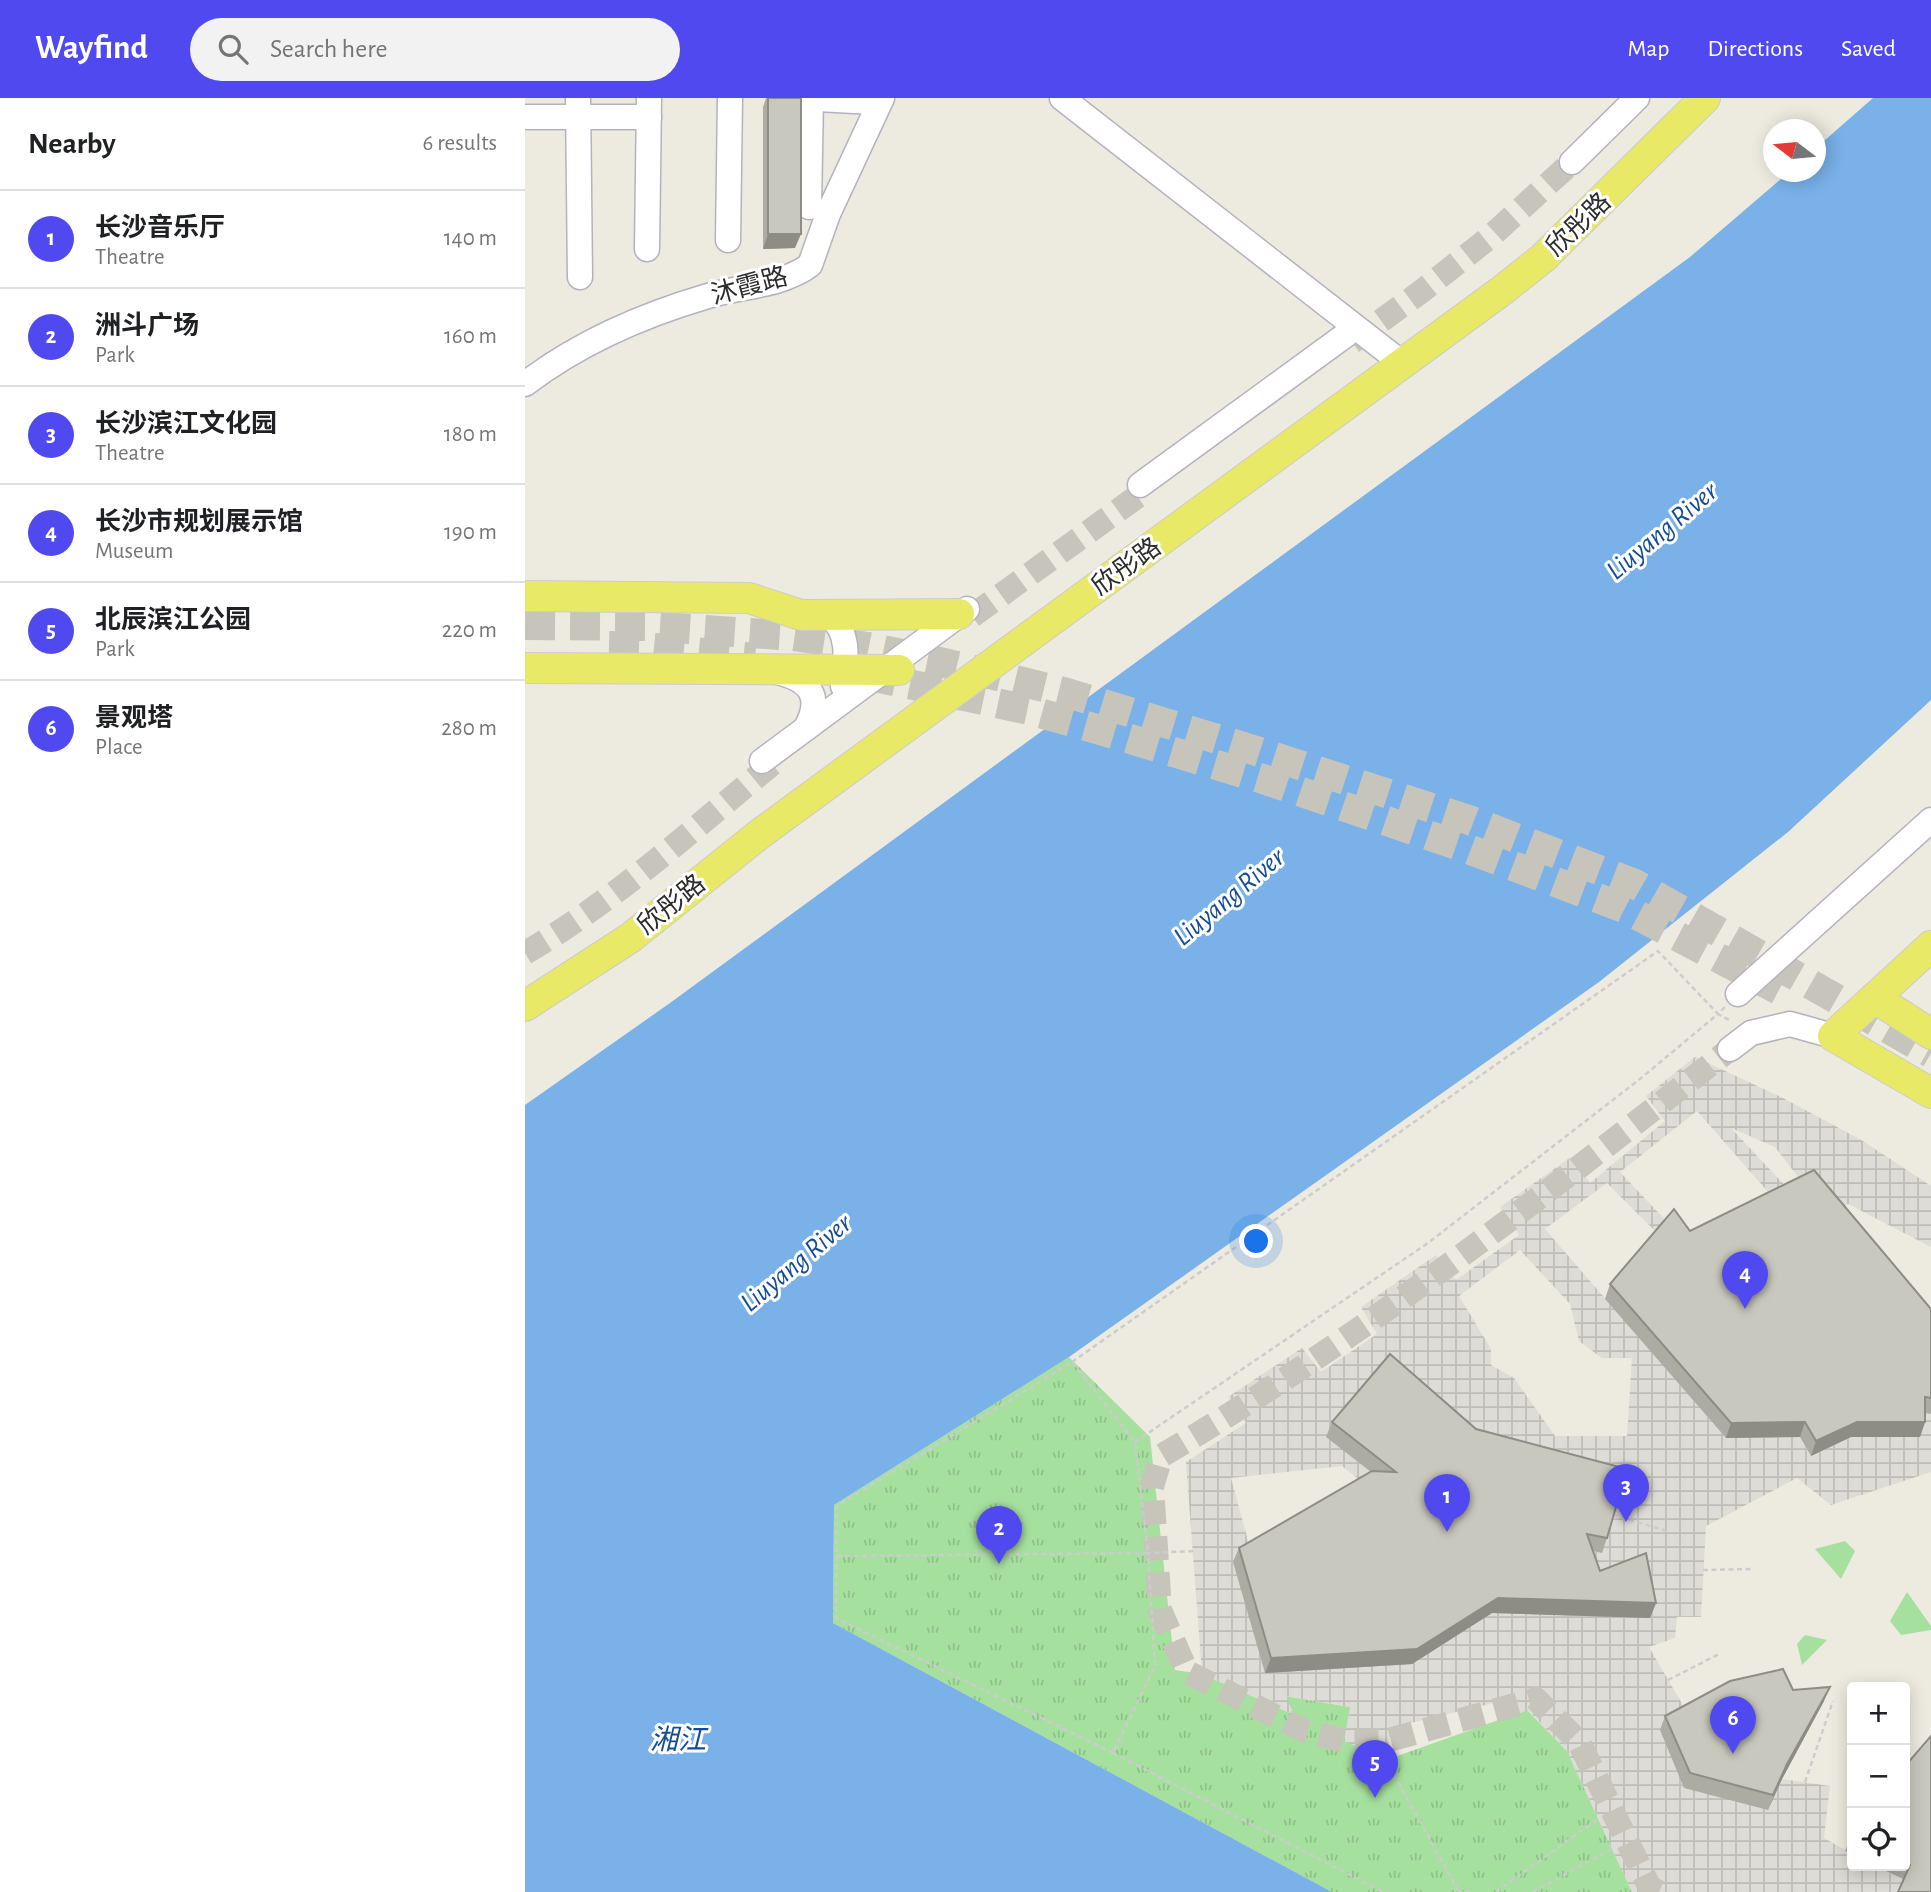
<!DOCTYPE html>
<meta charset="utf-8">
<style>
:root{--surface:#fff;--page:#f2f2f2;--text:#202124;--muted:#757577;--line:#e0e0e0;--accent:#5149f0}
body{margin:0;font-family:"Alegreya Sans","Noto Sans SC",sans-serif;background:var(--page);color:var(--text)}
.controls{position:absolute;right:21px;bottom:21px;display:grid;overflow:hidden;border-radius:7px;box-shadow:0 4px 18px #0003}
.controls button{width:63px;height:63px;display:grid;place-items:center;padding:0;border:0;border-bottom:2px solid var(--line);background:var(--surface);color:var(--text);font:35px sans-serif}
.compass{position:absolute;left:1238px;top:21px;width:63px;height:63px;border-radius:50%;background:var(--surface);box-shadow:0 4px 18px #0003;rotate:286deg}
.you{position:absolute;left:732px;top:1144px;width:24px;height:24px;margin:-18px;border:5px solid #fff;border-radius:50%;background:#1a73e8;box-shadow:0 0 0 10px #1a73e833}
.badge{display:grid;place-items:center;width:46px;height:46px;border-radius:50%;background:var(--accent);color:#fff;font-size:23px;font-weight:700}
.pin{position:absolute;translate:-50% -58px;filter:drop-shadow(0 2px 4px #0008)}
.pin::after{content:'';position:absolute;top:37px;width:24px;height:21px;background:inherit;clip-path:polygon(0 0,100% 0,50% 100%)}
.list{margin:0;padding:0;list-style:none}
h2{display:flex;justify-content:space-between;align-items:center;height:91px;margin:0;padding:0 28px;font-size:30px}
h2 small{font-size:23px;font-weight:400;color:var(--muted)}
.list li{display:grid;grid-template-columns:46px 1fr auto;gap:21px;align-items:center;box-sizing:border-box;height:98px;padding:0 28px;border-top:2px solid var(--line)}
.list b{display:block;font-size:26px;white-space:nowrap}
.list p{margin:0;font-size:23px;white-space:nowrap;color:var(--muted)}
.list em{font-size:23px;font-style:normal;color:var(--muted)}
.icon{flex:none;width:38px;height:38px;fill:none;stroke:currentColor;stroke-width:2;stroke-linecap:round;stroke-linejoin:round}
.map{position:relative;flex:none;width:1406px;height:1794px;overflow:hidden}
header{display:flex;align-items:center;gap:42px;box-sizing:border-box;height:98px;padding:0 35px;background:var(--accent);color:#fff}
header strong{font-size:33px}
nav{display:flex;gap:38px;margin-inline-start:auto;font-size:24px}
.search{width:490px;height:63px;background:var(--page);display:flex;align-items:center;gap:18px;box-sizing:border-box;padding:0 24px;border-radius:38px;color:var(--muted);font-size:26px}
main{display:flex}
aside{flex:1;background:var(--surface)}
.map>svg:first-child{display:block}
.grass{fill:#a6e09f}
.park{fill:url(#park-tufts)}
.plaza{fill:url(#plaza-grid);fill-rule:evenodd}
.water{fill:#79b1e8}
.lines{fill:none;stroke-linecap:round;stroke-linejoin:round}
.minor-tunnel{stroke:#c6c4bb;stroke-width:24;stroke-dasharray:24 12;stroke-linecap:butt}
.major-tunnel{stroke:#c6c4bb;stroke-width:30;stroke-dasharray:30 15;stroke-linecap:butt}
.minor-casing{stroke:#b3b3bf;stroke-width:27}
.major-casing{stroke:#ccc;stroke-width:32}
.path{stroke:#ccc;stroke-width:2.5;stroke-dasharray:5 3.5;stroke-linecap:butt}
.minor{stroke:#fff;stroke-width:24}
.major{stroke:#e9e968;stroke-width:30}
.wall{fill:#adaca3}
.shaded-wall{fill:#8d8c85}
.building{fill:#c9c8be;stroke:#8d8c85;stroke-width:2}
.labels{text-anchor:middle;stroke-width:6;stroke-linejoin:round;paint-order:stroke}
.street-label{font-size:26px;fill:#2c2c2c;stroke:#fff}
.water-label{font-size:28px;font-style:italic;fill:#154c97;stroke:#fff}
</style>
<header>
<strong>Wayfind</strong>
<div class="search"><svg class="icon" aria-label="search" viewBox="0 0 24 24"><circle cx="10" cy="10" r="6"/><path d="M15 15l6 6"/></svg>Search here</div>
<nav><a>Map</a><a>Directions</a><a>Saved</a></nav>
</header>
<main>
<aside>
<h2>Nearby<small>6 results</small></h2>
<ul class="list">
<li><span class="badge">1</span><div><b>长沙音乐厅</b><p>Theatre</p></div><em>140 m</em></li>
<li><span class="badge">2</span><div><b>洲斗广场</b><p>Park</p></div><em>160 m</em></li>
<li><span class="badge">3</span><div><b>长沙滨江文化园</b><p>Theatre</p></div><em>180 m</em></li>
<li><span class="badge">4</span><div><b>长沙市规划展示馆</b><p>Museum</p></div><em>190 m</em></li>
<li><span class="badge">5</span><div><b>北辰滨江公园</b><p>Park</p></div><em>220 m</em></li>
<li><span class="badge">6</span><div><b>景观塔</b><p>Place</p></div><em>280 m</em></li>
</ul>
</aside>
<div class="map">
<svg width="1406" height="1794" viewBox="0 0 1406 1794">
<defs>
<pattern id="park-tufts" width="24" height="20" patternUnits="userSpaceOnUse" patternTransform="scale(1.75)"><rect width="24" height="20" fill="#a6e09f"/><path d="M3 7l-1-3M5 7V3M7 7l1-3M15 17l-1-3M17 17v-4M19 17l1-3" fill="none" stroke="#8fc089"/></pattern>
<pattern id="plaza-grid" width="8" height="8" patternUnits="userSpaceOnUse" patternTransform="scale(1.75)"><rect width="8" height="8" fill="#dddcd6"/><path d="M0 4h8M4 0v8" fill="none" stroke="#bebdb8"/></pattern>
</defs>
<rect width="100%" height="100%" fill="#edeadf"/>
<g class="grass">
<path d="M1320 1443 1330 1453 1316 1481 1290 1451Z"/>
<path d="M1382 1494 1406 1528V1532L1376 1537 1365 1523Z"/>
<path d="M1280 1537 1302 1542 1277 1567 1272 1546Z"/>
</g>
<path class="park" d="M544 1259 625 1339 650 1572 677 1576 768 1616 760 1598 825 1609 861 1662 1002 1612 1042 1653 1107 1794H807L308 1525 309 1407Z"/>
<path class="plaza" d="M1170 959 1258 1000 1338 1043 1406 1088V1149L1323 1106 1310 1118 1280 1088 1250 1049 1206 1030 1267 1095 1251 1103 1172 1013 1095 1074 1144 1126 1134 1137 1082 1085 1020 1131 1201 1340 1275 1339 1286 1358 1326 1339H1394L1395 1314 1406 1316V1374L1306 1407 1272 1380 1181 1428 1176 1519H1152L1150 1540 1124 1549 1163 1616 1242 1712 1257 1681 1305 1688 1299 1740 1327 1756V1768H1350L1379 1782 1374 1794H1107L1042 1653 1003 1612 984 1620 977 1603 869 1629 864 1642 861 1662 819 1643 825 1609 761 1598 769 1617 677 1576 661 1364 721 1325 703 1299 777 1250 796 1274 852 1236 836 1209 911 1157 931 1182 994 1137 975 1109 1046 1059 1065 1085 1140 1023 1121 998ZM995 1152 1045 1206 1054 1243 1077 1260H1107L1102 1338H1030L989 1280 966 1267V1251L934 1198ZM817 1368 842 1388H866L1077 1455 1057 1450 1069 1488 967 1515 726 1454 706 1380Z"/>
<path class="water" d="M1348 0H1406V602L1263 734 1074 884 544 1259 309 1407 308 1525 807 1794H0V1007L145 905 1165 159 1264 74H1290L1291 50Z"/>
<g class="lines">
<g class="minor-tunnel">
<path d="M827 244 897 193 965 139 1047 64"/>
<path d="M447 518 620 393"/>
<path d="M0 855C89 803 167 732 247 666"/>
<path d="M1134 1794 1125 1790 1054 1644 1011 1601 864 1642 819 1643 780 1633 662 1574 635 1512 627 1389 636 1358C837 1240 1022 1095 1205 951"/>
</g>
<g class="major-tunnel">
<path d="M0 527 121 528 269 538 343 549 411 563 539 594 725 651 947 723 1110 786 1406 955"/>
<path d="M84 548 119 549 230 560"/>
<path d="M341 577 504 612 572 631 738 681 938 749 1099 810 1254 892"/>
</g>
<defs>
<g id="minor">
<path d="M53 0 55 179"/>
<path d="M274 0 348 4"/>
<path d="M537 0 878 266"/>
<path d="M0 19H124"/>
<path d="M1047 64 1112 0"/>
<path d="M284 109 286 0"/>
<path d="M203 142 205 0"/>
<path d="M122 151 124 0"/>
<path d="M0 286C55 244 118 217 183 198 216 188 257 188 285 167L303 116 357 0"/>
<path d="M615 387 822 236"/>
<path d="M303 517C326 533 321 564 318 588"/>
<path d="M252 574C285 582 298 598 281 630"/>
<path d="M237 663 442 511"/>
<path d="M1213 896 1406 722"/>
<path d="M1205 951 1226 935 1265 926 1308 938"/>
</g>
<g id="major">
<path d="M0 498 224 500 276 517 434 516"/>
<path d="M0 570 374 572"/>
<path d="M1406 848 1308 938 1406 995"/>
<path d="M1350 900 1406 936"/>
<path d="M0 908 105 840 236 735 975 194 1018 160 1180 0"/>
</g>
</defs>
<use href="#minor" class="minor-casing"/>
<use href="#major" class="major-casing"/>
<g class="path">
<path d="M547 1264 1133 853 1193 916 1200 909"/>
<path d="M610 1344 903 1145 1115 981 1193 916 1206 923"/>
<path d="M1088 1417 1142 1433"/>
<path d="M312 1458 623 1455 610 1344 547 1264 312 1408 311 1520 588 1655 630 1568 623 1455 669 1453"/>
<path d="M1178 1472 1227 1471"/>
<path d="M1143 1582 1194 1556"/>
<path d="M588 1655 858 1794"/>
<path d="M861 1662 934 1794"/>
<path d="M1280 1684 1308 1603"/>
<path d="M933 1794H946"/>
<path d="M971 1794 1073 1721"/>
<path d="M1008 1794 1087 1751"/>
</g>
<use href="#minor" class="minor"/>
<use href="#major" class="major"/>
</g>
<g class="wall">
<path d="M241 0H276L270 150 238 151V9Z"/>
<path d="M1165 1133 1406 1211V1316L1400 1315V1324L1395 1339H1326L1286 1358 1275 1339 1201 1340 1080 1201 1085 1186Z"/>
<path d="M807 1324 951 1331 1082 1440 1077 1455 1068 1453 1075 1473 1131 1505 1125 1520 967 1515 887 1566 740 1575 708 1464 714 1450 846 1374 801 1339Z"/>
<path d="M1268 1592 1299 1603 1257 1681 1243 1712 1159 1690 1135 1632 1140 1618Z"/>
<path d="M1380 1668 1406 1794 1350 1768H1380Z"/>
<path d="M1327 1736V1756L1320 1753Z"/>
</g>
<g class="shaded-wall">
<path d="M243 136H276L270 150 238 151Z"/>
<path d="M1280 1324 1275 1339 1201 1340 1206 1325Z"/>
<path d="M1332 1324H1400L1395 1339H1326L1286 1358 1291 1343Z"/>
<path d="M973 1500 1131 1505 1125 1520 967 1515 887 1566 740 1575 746 1560Z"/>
<path d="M1305 1589 1299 1603 1257 1681 1243 1712 1262 1666Z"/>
</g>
<g class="building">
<rect x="243" y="0" width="33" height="136"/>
<path d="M1289 1072 1406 1211V1300L1400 1299V1324H1332L1291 1343 1280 1324 1206 1325 1085 1186 1149 1111 1165 1133Z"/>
<path d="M865 1256 951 1331 1102 1371 1082 1440 1062 1436 1075 1473 1121 1455 1131 1505 973 1500 892 1551 746 1560 714 1450 847 1373 871 1374 807 1324Z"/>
<path d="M1258 1571 1268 1592 1305 1589 1262 1666 1248 1697 1165 1675 1140 1618 1205 1583Z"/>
<path d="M1406 1638V1794H1373L1385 1767 1380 1765V1668Z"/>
</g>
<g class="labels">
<g class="street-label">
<text transform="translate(1053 126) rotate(-44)" y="9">欣彤路</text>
<text transform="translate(224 187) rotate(-15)" y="9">沐霞路</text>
<text transform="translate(601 468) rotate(-36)" y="9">欣彤路</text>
<text transform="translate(146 806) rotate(-39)" y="9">欣彤路</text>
</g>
<g class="water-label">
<text transform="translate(1136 432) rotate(-40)" y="10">Liuyang River</text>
<text transform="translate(703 798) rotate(-40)" y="10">Liuyang River</text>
<text transform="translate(270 1164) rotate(-40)" y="10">Liuyang River</text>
<text x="153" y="1651">湘江</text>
</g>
</g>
</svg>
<div class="controls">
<button>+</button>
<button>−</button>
<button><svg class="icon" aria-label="locate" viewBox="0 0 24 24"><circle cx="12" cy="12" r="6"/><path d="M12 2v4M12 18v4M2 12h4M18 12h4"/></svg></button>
</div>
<svg class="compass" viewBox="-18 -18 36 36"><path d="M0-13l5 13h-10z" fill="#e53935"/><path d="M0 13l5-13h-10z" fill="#757577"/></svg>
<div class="you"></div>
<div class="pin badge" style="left:922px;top:1434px">1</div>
<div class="pin badge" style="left:474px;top:1466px">2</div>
<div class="pin badge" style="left:1101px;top:1424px">3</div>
<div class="pin badge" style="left:1220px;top:1211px">4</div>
<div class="pin badge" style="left:850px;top:1700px">5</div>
<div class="pin badge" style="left:1208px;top:1656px">6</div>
</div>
</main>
